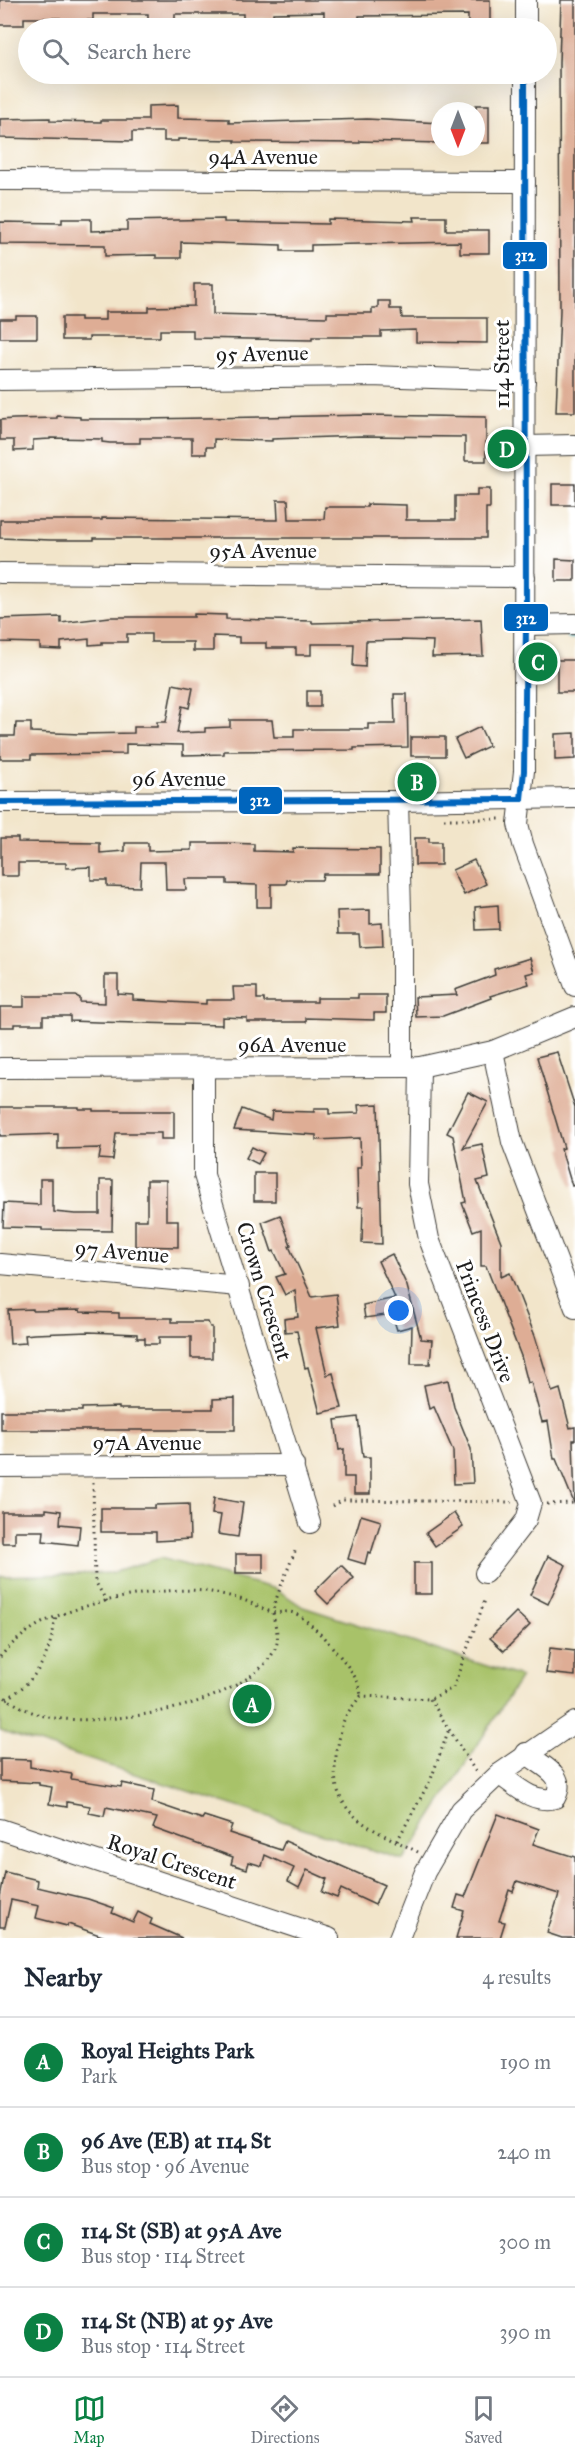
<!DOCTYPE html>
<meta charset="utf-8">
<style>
:root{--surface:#fff;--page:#f2f2f3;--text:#1f2937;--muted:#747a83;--line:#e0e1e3;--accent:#0b8043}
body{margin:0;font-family:"IM FELL Great Primer",serif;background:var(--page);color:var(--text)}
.compass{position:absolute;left:431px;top:102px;width:54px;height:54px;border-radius:50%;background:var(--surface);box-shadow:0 6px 24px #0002;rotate:180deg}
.you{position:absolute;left:399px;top:1311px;width:21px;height:21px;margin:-15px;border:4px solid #fff;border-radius:50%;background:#1a73e8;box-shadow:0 0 0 9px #1a73e833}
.badge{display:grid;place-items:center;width:39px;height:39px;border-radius:50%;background:var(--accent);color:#fff;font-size:20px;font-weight:700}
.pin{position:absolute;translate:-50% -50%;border:3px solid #fff;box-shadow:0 2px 6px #0006}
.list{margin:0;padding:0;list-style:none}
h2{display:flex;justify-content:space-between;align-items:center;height:78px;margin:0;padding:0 24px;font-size:26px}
h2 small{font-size:20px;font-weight:400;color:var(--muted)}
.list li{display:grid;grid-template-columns:39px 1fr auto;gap:18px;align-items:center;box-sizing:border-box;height:90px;padding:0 24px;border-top:2px solid var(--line)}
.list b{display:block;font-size:22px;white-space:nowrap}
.list p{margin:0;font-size:20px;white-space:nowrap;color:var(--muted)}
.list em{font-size:20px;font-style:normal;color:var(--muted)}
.icon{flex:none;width:33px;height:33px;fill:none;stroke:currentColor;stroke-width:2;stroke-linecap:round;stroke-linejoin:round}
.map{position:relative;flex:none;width:575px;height:1938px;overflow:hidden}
.search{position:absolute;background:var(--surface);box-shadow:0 6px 24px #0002;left:18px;right:18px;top:18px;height:66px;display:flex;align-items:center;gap:15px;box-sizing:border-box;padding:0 21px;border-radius:33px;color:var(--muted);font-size:22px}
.sheet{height:438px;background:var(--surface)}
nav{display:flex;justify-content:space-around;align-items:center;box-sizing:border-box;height:84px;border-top:2px solid var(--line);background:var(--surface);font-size:16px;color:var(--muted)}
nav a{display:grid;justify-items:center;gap:3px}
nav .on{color:var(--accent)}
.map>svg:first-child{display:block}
.green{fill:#a8c269;stroke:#626f42;stroke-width:1.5}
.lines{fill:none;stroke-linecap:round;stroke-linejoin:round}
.stream{stroke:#49b5c5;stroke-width:4.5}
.building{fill:#dead95}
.minor-casing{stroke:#3c3a36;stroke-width:22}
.path{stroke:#3c3a36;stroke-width:3;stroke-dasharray:1.5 4.5;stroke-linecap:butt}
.minor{stroke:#fff;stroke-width:20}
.bus-1-casing{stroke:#fff;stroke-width:10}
.bus-1{stroke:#0065bd;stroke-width:6}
.labels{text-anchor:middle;stroke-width:6;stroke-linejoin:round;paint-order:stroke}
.street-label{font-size:22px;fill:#1c1c1c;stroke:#fff}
.line-badge{stroke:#fff;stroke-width:2}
.badge-label{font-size:16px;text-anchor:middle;font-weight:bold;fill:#fff}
</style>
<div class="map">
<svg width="575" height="1938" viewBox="0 0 575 1938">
<rect width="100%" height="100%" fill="#fff"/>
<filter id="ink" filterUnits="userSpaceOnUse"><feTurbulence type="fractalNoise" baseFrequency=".0167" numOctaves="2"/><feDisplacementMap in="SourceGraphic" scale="12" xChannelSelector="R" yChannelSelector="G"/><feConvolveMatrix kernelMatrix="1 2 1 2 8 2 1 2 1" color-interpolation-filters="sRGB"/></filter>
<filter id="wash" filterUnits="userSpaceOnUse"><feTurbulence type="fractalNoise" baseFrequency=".008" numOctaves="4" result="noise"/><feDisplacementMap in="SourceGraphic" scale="24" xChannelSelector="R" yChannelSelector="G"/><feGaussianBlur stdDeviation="1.35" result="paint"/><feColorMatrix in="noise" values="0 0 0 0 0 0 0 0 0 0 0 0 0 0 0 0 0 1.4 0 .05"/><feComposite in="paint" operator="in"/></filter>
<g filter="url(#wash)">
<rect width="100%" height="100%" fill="#f2e5ca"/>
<path class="green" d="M160 1558 276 1589 303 1607 521 1677 404 1860 0 1731V1576L112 1573Z"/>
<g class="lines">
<path class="stream" d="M569 637H575"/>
</g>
<g id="blocks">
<g class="building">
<path d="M0 0H490V28H468V15L359 16V24H343V28H324V12L273 13V18H243V14H175V20H148V14H93V20H79V27L59 26 60 18H24V25H0Z"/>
<path d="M561 0H575V412H556L560 310 559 63Z"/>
<path d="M178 105V118L229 119V123L367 119 440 123V143L360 141V143L235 142V140L178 139V141H164V132H132V141L0 138V119L50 118V121L101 122V120H148V106Z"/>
<rect x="476" y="105" width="13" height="38"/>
<path d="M414 217H446V230H489V253H460V242L311 245V251H281V245L181 242V258H156V255L105 256V245L0 244V222L62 223V219H91V231L127 230V221L224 219V222L328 224V219L415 221Z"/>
<path d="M194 284H213V314L327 317V313H372V308H378V301H390V309H401L402 318H487V343L416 342V330L381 331V337H312V340L193 338V330H160V337H89V340H62V317H80V320H105V312H149V307L194 306Z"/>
<path d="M16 316H37V338H0V319H16Z"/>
<path d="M369 415 486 417V461H465V437L361 436 272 439V441L214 439V447H206V454H192V438H140V443H110L102 442V439L50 438V439L33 440V450L14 451V440H0V420L14 419 57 418V416L80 417V419H145Z"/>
<rect x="552" y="484" width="23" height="21"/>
<path d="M477 489H490V508H486V538H94V540H50L0 538V520H102V518L278 520 277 500H288L289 519H324L325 507H367V504L406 505V520H455V496H477Z"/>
<path d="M556 559 575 560V581H556Z"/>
<path d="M194 614 226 615V619L312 621V623L481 619 483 656 432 657 433 641 400 640 366 641 365 667 353 666 354 644H311V655H296V648H266V643H239V637L213 636V651H193V642H151V634H127V642H102V644L89 645V639L61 642V650L40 649V643L0 642V619L61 617V623L110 617H194Z"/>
<rect x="557" y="660" width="18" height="32"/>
<path d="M173 684 193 688 189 708 182 706 177 733 205 732V728L230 727V720H272L274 737H294V729H368V724H395L394 694H407L408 747 354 748V750L224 751V754L183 755V745L126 744V754L31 755V759H0V736H15L16 723H31V732L80 734 134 733V727H157V722H166Z"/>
<rect x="307" y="691" width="13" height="16"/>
<path d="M480 727 489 746 464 758 455 739Z"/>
<path d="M575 733V759L555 760V734Z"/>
<rect x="411" y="737" width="34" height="19"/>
<path d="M1 838H18V842L100 843V853L125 851V843H148V851L192 850V843H226L254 844V851L293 852V848L380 849V874H323L322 880H287L286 884H271V907H257V885L227 884V879H185L186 890H166L165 862H141L140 887 107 886V880H91V867L66 868V863H18V876H1Z"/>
<path d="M415 838H429V842H441V865H415Z"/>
<path d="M474 860 486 884 464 895 452 870Z"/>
<path d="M498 905 499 929 476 930 475 907Z"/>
<path d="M370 910V924L382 923 383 946 360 947 359 934H338L337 911Z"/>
<path d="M530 958 534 972 526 974 529 984 490 996 491 998 443 1016 416 1017 415 997 457 995 455 990 495 975 494 969Z"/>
<path d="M105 975H118V994L133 995V1000L206 1004V1000H234L233 987H257V999H264V1002H317V998H358V995H386V1013H374V1020L306 1018V1022H247V1018L222 1017V1025L97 1022 70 1021V1016H43V1024H14V1027H0V1007H24V996H76L80 998V1002L105 1003Z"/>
<path d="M557 1052 575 1107V1185L572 1186 561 1149 564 1148 537 1057Z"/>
<path d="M468 1092 488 1102 463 1148 482 1144 489 1178 477 1181 501 1242V1277L510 1273 535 1336 552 1392 560 1389 570 1428 575 1427V1440H573L575 1505 556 1459H554L548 1421 542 1422 531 1382 528 1383 521 1356 486 1266H481V1228L473 1231 462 1203 466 1202 453 1136 447 1133Z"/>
<path d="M378 1104 382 1244 362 1243 363 1207H358L357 1168H361L360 1138 316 1140V1135L234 1130 242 1109 271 1120 272 1111 314 1112V1109H329V1114L359 1113 358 1105Z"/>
<path d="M0 1107H79V1109H93V1111H174V1139H161V1133H116L113 1160 99 1159 101 1148 58 1149V1134L0 1136Z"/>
<path d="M252 1147 264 1153 258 1164 246 1158Z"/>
<rect x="254" y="1173" width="21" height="28"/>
<path d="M40 1179H52V1207H54V1212L75 1214H100V1180H113L112 1231 42 1230V1228L3 1227 4 1203 40 1205Z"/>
<path d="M147 1180H166V1220H178V1247L135 1246V1220H147Z"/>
<path d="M280 1215 291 1245 289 1246 312 1297 336 1294 340 1325 316 1328 327 1375 333 1373 342 1408 320 1413 308 1367 305 1368 297 1331 285 1332 284 1319 298 1317 295 1290 285 1295 276 1277 285 1274 274 1251 272 1252 262 1222Z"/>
<path d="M392 1254 407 1286 421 1339 432 1340 430 1364H411L412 1326 397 1330 392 1314 365 1318 363 1305 395 1298 378 1261Z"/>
<path d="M33 1309V1311L80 1310V1312L119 1313V1318H172V1322H208L210 1327H212V1358H191V1337H159V1344H145V1338H137V1334L89 1332 34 1334 25 1335 26 1343 10 1344 8 1310Z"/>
<path d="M448 1380 454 1407 471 1449 473 1483 454 1484 453 1451 434 1407 429 1409 424 1385Z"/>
<path d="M235 1398V1430H1V1411H82V1408L119 1407V1409H213V1399Z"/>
<path d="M358 1417 363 1457H370V1494H354V1477H344V1449L339 1450 335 1420Z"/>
<path d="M214 1498 243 1503 238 1537 218 1534 221 1515 212 1514Z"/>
<path d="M189 1504 190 1539 156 1541V1532H101V1508H155V1505Z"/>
<path d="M46 1509 61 1511 60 1524 80 1526 78 1545 43 1541 44 1531H15V1543H2V1512H46Z"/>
<path d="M454 1513 463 1527 435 1546 426 1533Z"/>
<path d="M361 1515 381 1521 371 1553 368 1552 365 1564 348 1559Z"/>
<rect x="236" y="1554" width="27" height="19"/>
<path d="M548 1556 566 1565 548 1604 530 1595Z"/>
<rect x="414" y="1563" width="18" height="31"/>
<path d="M341 1565 354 1578 328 1604 315 1591Z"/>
<path d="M516 1612 530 1625 504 1651 490 1638Z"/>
<path d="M550 1648 575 1651V1676L546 1673Z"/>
<path d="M0 1759 30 1760V1767L72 1774 71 1779 121 1787 122 1783 154 1790 152 1802 202 1819 204 1816 232 1825 229 1833 281 1850 285 1841 384 1885 375 1905 341 1889 337 1898 322 1892 327 1879 307 1870 299 1887 288 1881 294 1868 265 1855 262 1866 249 1862 247 1869 231 1864 233 1857 153 1828 157 1818 106 1807 104 1816 89 1813 90 1806 67 1802V1807L49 1804 52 1787 39 1785V1783L0 1781Z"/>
<path d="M498 1814 539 1829 533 1844 575 1857V1938H562L547 1933 559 1894 517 1881 513 1892 509 1890 499 1921 505 1922 500 1938H456L464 1911 454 1908 458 1895 465 1897Z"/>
<path d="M5 1872 38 1880 37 1887 88 1899 114 1908 112 1913 133 1922 138 1912 152 1919 150 1924 182 1938H108L68 1924 67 1926 36 1918 39 1906 11 1900 5 1927H0V1897Z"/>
</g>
</g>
</g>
<g filter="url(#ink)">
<use href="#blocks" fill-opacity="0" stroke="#3c3a36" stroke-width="1.5"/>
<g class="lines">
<defs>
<g id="minor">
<path d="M526 28V0"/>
<path d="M525 74 524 771 518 824 523 844 575 986"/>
<path d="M0 180 525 182"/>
<path d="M0 380 370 376 525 381"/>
<path d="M524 446 575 445"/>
<path d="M0 573 525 577"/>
<path d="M526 625 575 624"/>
<path d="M398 801 402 948V1067"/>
<path d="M0 802 398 801 575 798"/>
<path d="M493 1051 512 1142 575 1308"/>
<path d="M420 1067 418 1184 429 1239 531 1503 526 1520 485 1573"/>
<path d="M0 1068 420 1067 493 1051 575 1017"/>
<path d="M204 1069V1175L310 1523"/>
<path d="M0 1264 239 1286"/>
<path d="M0 1467 294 1465"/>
<path d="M499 1774C516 1786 533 1804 555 1798 568 1774 542 1767 526 1753"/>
<path d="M0 1829 329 1938"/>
<path d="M399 1938 425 1872 461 1810 499 1774 575 1722"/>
</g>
</defs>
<use href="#minor" class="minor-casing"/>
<g class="path">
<path d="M444 819H504"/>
<path d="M93 1483 95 1581 107 1602"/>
<path d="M547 1504 575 1503"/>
<path d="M333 1506 343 1500 512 1502"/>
<path d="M0 1657C11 1644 23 1634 38 1625 78 1603 165 1584 211 1592 222 1594 235 1597 246 1601 254 1604 263 1609 271 1612 278 1614 286 1610 294 1613 310 1619 348 1663 356 1679 359 1684 360 1690 361 1696"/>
<path d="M0 1694C17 1706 34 1715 54 1718 112 1726 235 1707 271 1656 283 1638 275 1631 273 1613 272 1605 292 1559 296 1549"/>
<path d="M7 1699C40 1677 49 1656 56 1617"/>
<path d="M430 1699 477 1774"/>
<path d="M397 1841 431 1779 449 1729"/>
<path d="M418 1852C370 1827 325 1816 337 1750 343 1721 341 1719 361 1696L430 1699 453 1688 485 1600"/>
</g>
<use href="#minor" class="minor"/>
<defs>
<g id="bus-1">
<path d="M521 799 524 771 526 625 525 74"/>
<path d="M0 802 521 799"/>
</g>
</defs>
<use href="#bus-1" class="bus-1-casing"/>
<use href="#bus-1" class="bus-1"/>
</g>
</g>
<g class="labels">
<g class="street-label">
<text x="263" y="164">94A Avenue</text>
<text transform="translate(262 353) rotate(-1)" y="8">95 Avenue</text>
<text transform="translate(501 364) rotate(-90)" y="8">114 Street</text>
<text x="263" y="558">95A Avenue</text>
<text x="179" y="786">96 Avenue</text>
<text x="292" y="1052">96A Avenue</text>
<text transform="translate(122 1251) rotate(5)" y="8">97 Avenue</text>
<text transform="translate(265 1291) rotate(73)" y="8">Crown Crescent</text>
<text transform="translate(486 1321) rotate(69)" y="8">Princess Drive</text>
<text x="147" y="1450">97A Avenue</text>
<text transform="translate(172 1861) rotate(18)" y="8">Royal Crescent</text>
</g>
</g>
<g class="line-badge">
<rect x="502" y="241" width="46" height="29" rx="6" fill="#0065bd"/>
<rect x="503" y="603" width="46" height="29" rx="6" fill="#0065bd"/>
<rect x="238" y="786" width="45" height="29" rx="6" fill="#0065bd"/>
</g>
<g class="badge-label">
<text x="525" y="261">312</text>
<text x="526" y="624">312</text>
<text x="260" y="806">312</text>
</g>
</svg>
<svg class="compass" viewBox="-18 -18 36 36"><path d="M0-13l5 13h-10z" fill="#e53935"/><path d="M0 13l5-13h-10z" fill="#747a83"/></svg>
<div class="you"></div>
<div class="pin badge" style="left:252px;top:1704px">A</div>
<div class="pin badge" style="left:417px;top:782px">B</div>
<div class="pin badge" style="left:538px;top:662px">C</div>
<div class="pin badge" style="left:507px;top:449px">D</div>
<div class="search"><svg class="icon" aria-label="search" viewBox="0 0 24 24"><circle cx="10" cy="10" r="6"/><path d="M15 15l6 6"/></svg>Search here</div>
</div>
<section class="sheet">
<h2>Nearby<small>4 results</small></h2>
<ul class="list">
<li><span class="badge">A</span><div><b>Royal Heights Park</b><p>Park</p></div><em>190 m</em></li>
<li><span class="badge">B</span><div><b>96 Ave (EB) at 114 St</b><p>Bus stop · 96 Avenue</p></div><em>240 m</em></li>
<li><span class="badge">C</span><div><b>114 St (SB) at 95A Ave</b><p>Bus stop · 114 Street</p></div><em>300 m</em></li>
<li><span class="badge">D</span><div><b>114 St (NB) at 95 Ave</b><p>Bus stop · 114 Street</p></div><em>390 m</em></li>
</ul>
</section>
<nav>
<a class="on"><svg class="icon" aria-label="map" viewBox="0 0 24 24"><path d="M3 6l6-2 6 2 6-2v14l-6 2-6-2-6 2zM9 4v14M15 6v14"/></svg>Map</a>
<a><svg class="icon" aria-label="directions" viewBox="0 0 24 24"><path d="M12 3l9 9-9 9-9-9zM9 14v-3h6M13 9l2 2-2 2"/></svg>Directions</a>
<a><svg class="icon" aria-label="saved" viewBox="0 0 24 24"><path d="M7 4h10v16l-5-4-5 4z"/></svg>Saved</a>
</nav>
